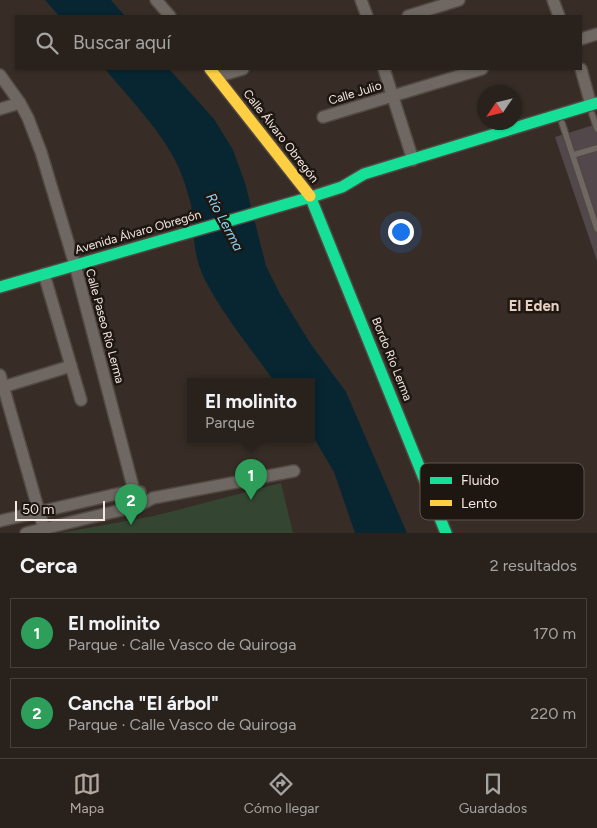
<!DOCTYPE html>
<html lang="es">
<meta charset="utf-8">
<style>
:root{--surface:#29221c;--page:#352f29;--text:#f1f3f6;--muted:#a5a4a3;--line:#453f3b;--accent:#b2a79f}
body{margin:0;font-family:Figtree,sans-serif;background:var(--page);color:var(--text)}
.compass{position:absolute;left:477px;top:85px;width:45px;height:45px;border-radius:50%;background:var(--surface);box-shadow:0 1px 4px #0004;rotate:235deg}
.scale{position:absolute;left:15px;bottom:12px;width:90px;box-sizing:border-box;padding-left:5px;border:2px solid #f4e8e0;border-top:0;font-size:14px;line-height:18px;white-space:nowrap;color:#f4e8e0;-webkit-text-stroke:4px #1e1611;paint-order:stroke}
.you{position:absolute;left:400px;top:231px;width:18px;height:18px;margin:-12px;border:4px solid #fff;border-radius:50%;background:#1a73e8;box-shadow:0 0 0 8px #1a73e833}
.badge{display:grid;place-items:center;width:32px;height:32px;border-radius:50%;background:var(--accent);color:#fff;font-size:16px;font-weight:700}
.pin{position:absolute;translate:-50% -41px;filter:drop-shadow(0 1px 2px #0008)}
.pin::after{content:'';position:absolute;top:26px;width:18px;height:15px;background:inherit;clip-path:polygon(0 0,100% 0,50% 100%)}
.popup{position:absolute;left:187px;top:378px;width:128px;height:65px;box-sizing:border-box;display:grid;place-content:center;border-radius:0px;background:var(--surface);filter:drop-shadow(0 1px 4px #0005);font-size:16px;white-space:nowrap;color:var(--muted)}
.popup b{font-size:19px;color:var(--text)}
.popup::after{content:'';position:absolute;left:50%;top:100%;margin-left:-10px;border:10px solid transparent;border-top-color:var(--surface)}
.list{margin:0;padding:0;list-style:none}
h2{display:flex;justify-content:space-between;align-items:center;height:65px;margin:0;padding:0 20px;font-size:21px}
h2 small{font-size:16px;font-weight:400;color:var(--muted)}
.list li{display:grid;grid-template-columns:32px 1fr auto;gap:15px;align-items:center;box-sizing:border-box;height:70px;margin:0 10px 10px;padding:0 10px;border:1px solid var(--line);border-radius:0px}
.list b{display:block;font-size:19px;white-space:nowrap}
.list p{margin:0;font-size:16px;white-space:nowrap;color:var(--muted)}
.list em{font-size:16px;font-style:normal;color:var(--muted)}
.icon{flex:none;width:28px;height:28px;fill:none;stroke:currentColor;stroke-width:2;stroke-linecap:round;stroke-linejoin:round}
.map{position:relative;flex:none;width:597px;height:533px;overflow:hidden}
.search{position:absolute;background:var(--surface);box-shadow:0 1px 4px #0004;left:15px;right:15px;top:15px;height:55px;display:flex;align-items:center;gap:12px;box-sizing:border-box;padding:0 18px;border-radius:0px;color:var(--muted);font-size:19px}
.sheet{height:225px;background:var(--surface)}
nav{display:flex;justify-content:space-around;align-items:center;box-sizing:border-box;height:70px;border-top:1px solid var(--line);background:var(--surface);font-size:14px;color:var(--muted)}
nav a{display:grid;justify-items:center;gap:2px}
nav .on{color:var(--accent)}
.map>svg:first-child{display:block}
.green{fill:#344532}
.water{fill:#072631}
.building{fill:#52474a}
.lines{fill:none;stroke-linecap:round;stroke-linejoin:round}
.lane-casing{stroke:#514842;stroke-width:8}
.street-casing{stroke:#514842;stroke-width:14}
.fast-casing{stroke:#514842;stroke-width:14}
.slow-casing{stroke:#514842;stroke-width:14}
.lane{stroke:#6e6762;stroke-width:5.5}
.street{stroke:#6e6762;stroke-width:11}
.fast{stroke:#16e098;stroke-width:11}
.slow{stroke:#ffcf43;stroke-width:11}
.labels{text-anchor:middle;stroke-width:5;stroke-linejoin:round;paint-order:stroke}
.street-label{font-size:12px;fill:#f4e8e0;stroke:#1e1611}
.water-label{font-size:14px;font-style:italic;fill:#8bd7f7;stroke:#1e1611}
.quarter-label{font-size:15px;font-weight:bold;fill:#e6cfc0;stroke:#1e1611}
.key{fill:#1e1611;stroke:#5e554f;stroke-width:1}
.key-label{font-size:14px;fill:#f4e8e0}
</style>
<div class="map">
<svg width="597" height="533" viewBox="0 0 597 533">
<rect width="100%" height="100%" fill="#372d26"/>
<path class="green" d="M281 483 293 533H60L154 516Z"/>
<g class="water">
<path d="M45 0H111L125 16H59Z"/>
<path d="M105 69H169L214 119 233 150 245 183 266 266 280 294 310 343 346 392 407 533H355L334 472 311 433V381H274C251 349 224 316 205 280 193 256 194 236 192 210 191 202 187 192 185 184 172 141 133 103 105 69Z"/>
</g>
<path class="building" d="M597 124V261L555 137Z"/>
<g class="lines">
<defs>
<g id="lane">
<path d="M592 114 597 129"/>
<path d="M562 123 597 229"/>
<path d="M573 155 597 148"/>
</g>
<g id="street">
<path d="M156 0 170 16"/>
<path d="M361 0 367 16"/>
<path d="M553 0 559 16"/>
<path d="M408 16 459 0"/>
<path d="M581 39 597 34"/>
<path d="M384 69 413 160"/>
<path d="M581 69 591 105"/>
<path d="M0 75 20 103 28 118 41 152 75 265 138 506"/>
<path d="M216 77 243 69"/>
<path d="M0 109 20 103"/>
<path d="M323 117 482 69"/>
<path d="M44 274 81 400"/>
<path d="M0 375 44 529"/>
<path d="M3 387 71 366"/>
<path d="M0 521 134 490 140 492"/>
<path d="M26 533 138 506 153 498 294 471"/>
</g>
<g id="fast">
<path d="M310 196 446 533"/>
<path d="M0 287 311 197 342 187 364 174 597 103"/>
</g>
<path id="slow" d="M210 69 310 196"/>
</defs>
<use href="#lane" class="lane-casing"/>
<use href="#street" class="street-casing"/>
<use href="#fast" class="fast-casing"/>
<use href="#slow" class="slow-casing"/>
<use href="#lane" class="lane"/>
<use href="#street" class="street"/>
<use href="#fast" class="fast"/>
<use href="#slow" class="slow"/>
</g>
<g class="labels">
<g class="street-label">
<text transform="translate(355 93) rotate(-17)" y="4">Calle Julio</text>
<text transform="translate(281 136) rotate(52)" y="4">Calle Álvaro Obregón</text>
<text transform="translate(138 232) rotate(-16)" y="4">Avenida Álvaro Obregón</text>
<text transform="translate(105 326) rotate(75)" y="4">Calle Paseo Río Lerma</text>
<text transform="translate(392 359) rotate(68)" y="4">Bordo Río Lerma</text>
</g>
<g class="water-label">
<text transform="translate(225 222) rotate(62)" y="5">Río Lerma</text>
</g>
<g class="quarter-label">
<text x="534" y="311">El Eden</text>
</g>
</g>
<rect x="420" y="463" width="164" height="57" rx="8" class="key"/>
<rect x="430" y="477" width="22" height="7" fill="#16e098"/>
<rect x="430" y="500" width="22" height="6" fill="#ffcf43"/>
<g class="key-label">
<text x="461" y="485">Fluido</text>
<text x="461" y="508">Lento</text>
</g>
</svg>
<svg class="compass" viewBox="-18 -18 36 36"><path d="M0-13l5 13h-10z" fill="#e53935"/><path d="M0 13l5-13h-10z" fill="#a5a4a3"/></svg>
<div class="scale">50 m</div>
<div class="you"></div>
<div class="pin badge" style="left:251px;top:500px;background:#2e9e5b">1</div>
<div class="popup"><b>El molinito</b>Parque</div>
<div class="pin badge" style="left:131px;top:525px;background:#2e9e5b">2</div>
<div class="search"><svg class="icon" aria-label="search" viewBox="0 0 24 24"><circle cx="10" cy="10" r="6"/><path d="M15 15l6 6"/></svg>Buscar aquí</div>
</div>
<section class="sheet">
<h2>Cerca<small>2 resultados</small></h2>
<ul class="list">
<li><span class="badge" style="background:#2e9e5b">1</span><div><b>El molinito</b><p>Parque · Calle Vasco de Quiroga</p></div><em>170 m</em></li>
<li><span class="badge" style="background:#2e9e5b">2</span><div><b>Cancha &quot;El árbol&quot;</b><p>Parque · Calle Vasco de Quiroga</p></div><em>220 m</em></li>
</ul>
</section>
<nav>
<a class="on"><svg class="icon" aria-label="map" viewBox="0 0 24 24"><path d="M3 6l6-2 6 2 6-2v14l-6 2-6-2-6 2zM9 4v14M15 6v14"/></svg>Mapa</a>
<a><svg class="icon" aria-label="directions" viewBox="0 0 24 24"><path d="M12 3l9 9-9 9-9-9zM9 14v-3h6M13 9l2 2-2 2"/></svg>Cómo llegar</a>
<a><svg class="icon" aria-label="saved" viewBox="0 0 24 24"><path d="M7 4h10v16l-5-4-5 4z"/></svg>Guardados</a>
</nav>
